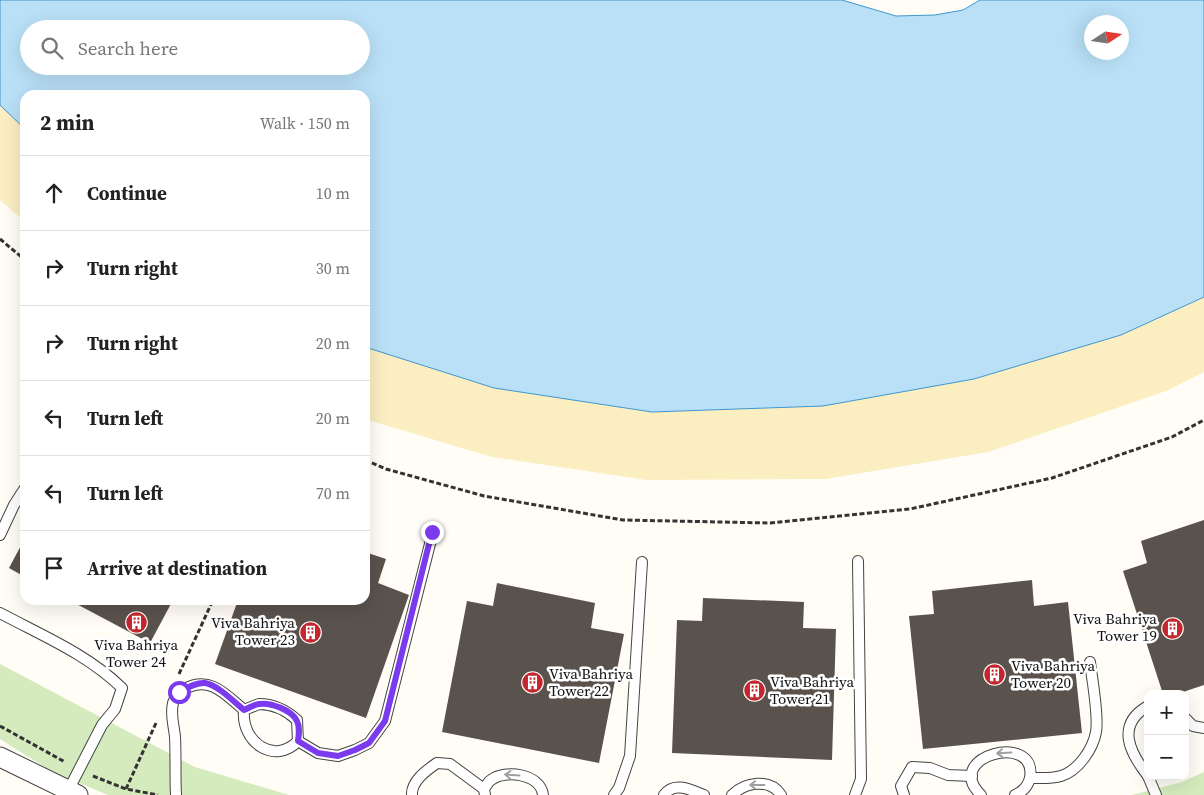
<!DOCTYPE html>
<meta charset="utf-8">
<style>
:root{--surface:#fff;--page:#f2f2f2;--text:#222;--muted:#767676;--line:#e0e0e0}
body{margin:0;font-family:"Source Serif 4",serif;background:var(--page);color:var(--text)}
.controls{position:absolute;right:15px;bottom:15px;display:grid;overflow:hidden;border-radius:10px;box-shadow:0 5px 20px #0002}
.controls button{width:45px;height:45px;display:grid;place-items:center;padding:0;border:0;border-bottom:1px solid var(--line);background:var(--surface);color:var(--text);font:25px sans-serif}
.compass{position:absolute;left:1084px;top:15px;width:45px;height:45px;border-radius:50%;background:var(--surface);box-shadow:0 5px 20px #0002;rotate:78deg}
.stop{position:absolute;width:15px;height:15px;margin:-11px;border:4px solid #7c3aed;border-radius:50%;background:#fff}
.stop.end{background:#7c3aed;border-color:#fff;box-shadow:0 1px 5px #0008}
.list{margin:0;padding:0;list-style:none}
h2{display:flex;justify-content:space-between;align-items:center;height:65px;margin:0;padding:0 20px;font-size:21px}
h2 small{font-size:16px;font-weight:400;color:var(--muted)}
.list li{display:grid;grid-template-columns:32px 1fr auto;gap:15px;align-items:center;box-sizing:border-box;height:75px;padding:0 20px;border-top:1px solid var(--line)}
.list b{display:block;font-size:19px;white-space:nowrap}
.list em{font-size:16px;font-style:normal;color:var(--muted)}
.icon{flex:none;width:28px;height:28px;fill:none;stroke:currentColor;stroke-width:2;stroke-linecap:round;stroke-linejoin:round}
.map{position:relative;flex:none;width:1204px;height:795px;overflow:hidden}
.search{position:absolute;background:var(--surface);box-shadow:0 5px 20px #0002;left:20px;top:20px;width:350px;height:55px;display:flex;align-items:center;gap:12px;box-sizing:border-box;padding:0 18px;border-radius:28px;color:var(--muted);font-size:19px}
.panel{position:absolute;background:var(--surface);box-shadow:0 5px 20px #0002;left:20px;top:90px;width:350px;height:515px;border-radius:15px}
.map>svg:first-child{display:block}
.green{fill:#d5ebbd}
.sand{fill:#fbeec1}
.water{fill:#b9e0f7;stroke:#3f96cf;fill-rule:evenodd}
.building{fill:#5a524d}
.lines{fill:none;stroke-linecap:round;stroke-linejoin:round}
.service-casing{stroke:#444;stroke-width:12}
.minor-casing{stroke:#444;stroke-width:21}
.path{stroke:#333;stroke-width:3;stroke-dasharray:5 2.5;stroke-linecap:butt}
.service{stroke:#fff;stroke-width:10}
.minor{stroke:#fff;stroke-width:19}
.oneway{stroke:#a0a0a0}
.route{stroke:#7c3aed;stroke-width:6}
.labels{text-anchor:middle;stroke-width:5;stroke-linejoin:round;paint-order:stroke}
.poi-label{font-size:15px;fill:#111;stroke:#fff;text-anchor:start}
</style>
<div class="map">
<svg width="1204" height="795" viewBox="0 0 1204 795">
<rect width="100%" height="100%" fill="#fffdf5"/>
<g class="green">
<path d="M0 664 195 767 289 795H108L51 771 0 739Z"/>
<path d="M1204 772V795H1132L1182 782Z"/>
</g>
<g class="sand">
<path d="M0 105 25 129V222L0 200Z"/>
<path d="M1204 297V372L1166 391 988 452 825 479 647 480 492 457 365 419V347L494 388 1121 335Z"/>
</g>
<path class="water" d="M0 0H842L896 16 935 15 963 10 980 0H1204V297L1121 335 974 379 823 406 652 412 494 388 365 347V95H25V129L0 105ZM1092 22H1122V52H1092ZM29 29H361V66H29Z"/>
<g class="building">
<path d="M1204 520V685L1177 694H1163L1123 571 1147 563 1141 541Z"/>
<path d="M25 538V577L9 568Z"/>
<path d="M365 552 386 559 378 583 409 595 366 718 215 664 238 600H365Z"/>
<path d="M1032 580 1034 606 1068 602 1082 733 923 749 909 616 934 614 932 591Z"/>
<path d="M497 583 595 603 591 628 624 634 599 763 442 732 467 601 493 606Z"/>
<path d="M703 598 804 602 803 628 836 629 832 760 672 753 677 620 702 621Z"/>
<path d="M69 600H173L150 643Z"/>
</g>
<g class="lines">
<defs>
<g id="service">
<path d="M0 535 14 505 25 488"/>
<path d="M0 613C43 636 87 654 122 688L115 709 102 725 69 789"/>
<path d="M259 704C273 704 286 710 297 720L298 741C275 765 241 743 244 710Z"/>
<path d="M1148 706C1115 725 1130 753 1148 776"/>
<path d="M1185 718 1193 726 1204 728"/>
<path d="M298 741 318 753 338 756 355 750 369 743 385 721 433 532"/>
<path d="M1148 776 1156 795"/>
<path d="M1030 778C1040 778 1051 779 1061 776 1078 771 1093 749 1096 732 1099 716 1092 679 1090 662"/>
<path d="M176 795C175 776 176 756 175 737 174 725 170 716 173 703 175 697 179 692 185 689 210 675 226 695 244 710"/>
<path d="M412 795C411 781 427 770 437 763L450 764 484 789"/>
<path d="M485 795 484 789C486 786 488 782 491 780 505 769 541 774 543 795"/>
<path d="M614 795 619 788 630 756 642 562"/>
<path d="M664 795C674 781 691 790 704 795"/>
<path d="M732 795C745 782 770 778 781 795"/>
<path d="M855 795 861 779 858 561"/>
<path d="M904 795 901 786 912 767 930 768 948 775 972 776"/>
<path d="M981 795C941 756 1038 731 1030 778 1028 786 1022 792 1015 795"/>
</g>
<path id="minor" d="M0 757 78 795"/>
</defs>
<use href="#service" class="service-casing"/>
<use href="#minor" class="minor-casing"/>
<g class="path">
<path d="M0 239 25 260"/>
<path d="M365 460 386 469 484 496 623 520 770 523 910 509 1052 478 1172 437 1204 420"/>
<path d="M179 674 213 600"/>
<path d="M0 726 65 762"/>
<path d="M93 776 126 789 158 795"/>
<path d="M126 789 156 723"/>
</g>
<use href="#service" class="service"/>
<use href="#minor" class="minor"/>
</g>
<defs><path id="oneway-shaft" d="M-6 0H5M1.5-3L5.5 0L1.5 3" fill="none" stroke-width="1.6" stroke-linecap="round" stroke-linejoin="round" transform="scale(1.25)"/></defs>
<g class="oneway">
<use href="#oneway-shaft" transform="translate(1004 753) rotate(177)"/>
<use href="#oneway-shaft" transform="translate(512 775) rotate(-176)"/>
<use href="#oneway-shaft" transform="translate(757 785) rotate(180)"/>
</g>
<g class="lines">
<path class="route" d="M179 692C187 688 196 682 205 683 218 685 234 702 244 710 249 708 253 705 259 704 270 702 292 710 297 721 300 727 299 734 298 741L318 753 338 756 355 750 369 743 385 721 432 532"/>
</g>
<defs>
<symbol id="building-disc" viewBox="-11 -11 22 22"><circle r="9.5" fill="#c4262e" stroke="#fff"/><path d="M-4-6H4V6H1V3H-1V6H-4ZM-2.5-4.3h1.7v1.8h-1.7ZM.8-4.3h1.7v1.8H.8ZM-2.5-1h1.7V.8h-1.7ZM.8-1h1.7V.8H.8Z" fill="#fff"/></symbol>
</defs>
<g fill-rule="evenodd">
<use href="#building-disc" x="124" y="610" width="25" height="25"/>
<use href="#building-disc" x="1160" y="616" width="25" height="25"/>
<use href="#building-disc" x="298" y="620" width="25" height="25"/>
<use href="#building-disc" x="982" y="662" width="25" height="25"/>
<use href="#building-disc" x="520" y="670" width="25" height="25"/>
<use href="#building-disc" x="742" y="678" width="25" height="25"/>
</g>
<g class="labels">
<g class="poi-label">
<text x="1157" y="624" text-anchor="end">Viva Bahriya<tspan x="1157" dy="17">Tower 19</tspan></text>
<text x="295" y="628" text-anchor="end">Viva Bahriya<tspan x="295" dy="17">Tower 23</tspan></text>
<text x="136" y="650" text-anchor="middle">Viva Bahriya<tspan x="136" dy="17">Tower 24</tspan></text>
<text x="1011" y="671">Viva Bahriya<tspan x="1011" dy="17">Tower 20</tspan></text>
<text x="549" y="679">Viva Bahriya<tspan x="549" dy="17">Tower 22</tspan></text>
<text x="770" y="687">Viva Bahriya<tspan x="770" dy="17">Tower 21</tspan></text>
</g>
</g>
</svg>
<div class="controls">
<button>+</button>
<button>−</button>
</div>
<svg class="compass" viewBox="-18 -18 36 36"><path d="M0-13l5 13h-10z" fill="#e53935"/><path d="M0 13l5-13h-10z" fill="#767676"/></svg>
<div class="stop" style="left:179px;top:692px"></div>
<div class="stop end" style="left:432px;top:532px"></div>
<div class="search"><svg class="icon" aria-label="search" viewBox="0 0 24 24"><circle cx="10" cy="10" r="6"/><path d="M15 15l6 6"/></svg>Search here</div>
<section class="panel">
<h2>2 min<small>Walk · 150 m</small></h2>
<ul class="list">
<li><svg class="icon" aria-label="ahead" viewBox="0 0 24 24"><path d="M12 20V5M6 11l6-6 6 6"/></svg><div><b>Continue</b></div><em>10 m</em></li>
<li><svg class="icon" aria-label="right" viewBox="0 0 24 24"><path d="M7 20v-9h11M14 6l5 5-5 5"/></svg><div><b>Turn right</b></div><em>30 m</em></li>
<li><svg class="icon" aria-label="right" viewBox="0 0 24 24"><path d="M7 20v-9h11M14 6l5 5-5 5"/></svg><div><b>Turn right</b></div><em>20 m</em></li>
<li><svg class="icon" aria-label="left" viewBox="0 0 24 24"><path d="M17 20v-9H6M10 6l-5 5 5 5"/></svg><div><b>Turn left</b></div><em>20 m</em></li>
<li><svg class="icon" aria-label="left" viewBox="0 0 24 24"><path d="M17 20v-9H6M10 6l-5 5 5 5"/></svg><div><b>Turn left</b></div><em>70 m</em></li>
<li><svg class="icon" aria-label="arrive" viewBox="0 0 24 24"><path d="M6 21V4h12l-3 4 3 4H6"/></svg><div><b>Arrive at destination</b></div></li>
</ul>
</section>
</div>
